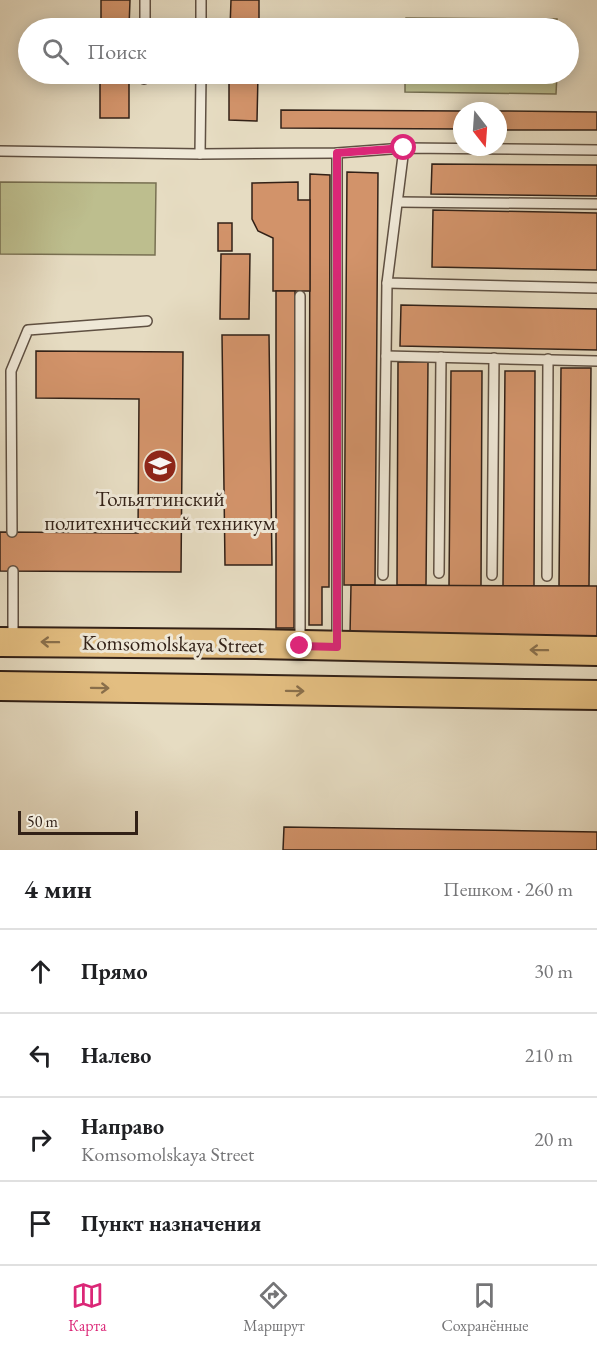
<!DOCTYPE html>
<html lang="ru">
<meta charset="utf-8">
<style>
:root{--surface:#fff;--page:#f6f6f6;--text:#202124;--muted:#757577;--line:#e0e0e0;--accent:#db2777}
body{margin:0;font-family:"EB Garamond",serif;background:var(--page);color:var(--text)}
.compass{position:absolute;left:453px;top:102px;width:54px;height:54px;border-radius:50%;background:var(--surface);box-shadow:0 3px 15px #0003;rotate:163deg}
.scale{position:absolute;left:18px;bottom:15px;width:120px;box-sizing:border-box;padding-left:6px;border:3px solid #322117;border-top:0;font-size:16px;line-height:21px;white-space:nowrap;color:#322117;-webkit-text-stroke:4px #efe8d7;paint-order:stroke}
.stop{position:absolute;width:18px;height:18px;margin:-14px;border:4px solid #db2777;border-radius:50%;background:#fff}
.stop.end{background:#db2777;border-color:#fff;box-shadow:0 2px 6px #0008}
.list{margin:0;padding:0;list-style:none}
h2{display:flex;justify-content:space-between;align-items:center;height:78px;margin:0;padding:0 24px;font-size:26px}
h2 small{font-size:20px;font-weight:400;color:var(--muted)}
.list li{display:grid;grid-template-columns:39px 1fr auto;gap:18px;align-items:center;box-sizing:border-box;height:84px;padding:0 24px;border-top:2px solid var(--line)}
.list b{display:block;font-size:22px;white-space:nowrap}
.list p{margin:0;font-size:20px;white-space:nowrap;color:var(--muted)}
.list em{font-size:20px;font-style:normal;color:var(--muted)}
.icon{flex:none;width:33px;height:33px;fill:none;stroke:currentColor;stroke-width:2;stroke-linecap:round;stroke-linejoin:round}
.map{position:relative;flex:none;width:597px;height:850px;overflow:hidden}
.search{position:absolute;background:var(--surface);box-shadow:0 3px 15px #0003;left:18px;right:18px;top:18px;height:66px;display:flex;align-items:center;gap:15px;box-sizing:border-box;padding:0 21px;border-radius:33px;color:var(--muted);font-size:22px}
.sheet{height:414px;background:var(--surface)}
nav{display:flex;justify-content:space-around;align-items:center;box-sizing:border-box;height:84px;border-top:2px solid var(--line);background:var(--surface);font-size:16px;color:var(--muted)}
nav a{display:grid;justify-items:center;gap:3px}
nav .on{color:var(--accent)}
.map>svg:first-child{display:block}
.green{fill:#bdbe8e;stroke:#787052;stroke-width:1.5}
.building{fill:#d2936a;stroke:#322117;stroke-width:1.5}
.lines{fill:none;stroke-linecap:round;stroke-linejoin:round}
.service-casing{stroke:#5f5042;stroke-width:12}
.primary-casing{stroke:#322117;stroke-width:32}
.service{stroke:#efe8d7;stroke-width:9}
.primary{stroke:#e3be81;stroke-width:28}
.oneway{stroke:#8a704c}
.route{stroke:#db2777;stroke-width:8}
.labels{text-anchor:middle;stroke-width:6;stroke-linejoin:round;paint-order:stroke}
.poi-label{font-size:21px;fill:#322117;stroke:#efe8d7}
.street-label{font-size:21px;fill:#322117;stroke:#efe8d7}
</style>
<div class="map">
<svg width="597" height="850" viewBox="0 0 597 850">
<rect width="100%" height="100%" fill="#e6dcc2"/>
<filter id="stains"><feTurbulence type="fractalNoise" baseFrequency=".00333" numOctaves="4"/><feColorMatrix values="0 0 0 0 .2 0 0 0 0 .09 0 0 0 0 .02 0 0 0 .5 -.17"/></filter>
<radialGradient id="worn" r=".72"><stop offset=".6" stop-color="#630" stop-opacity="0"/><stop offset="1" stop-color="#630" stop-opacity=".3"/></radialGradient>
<g class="green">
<path d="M406 18 557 19V28H406Z"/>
<path d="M405 74H557L556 94 405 92Z"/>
<path d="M0 182 156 183 155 255 0 254Z"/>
</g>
<g class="building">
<path d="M101 0H130L129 28H101Z"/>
<path d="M231 0H259V28H230Z"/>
<rect x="100" y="74" width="29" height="44"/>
<path d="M229 74H258L257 121 229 120Z"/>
<path d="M281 110 462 111V129L281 128Z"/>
<path d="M498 111 597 112V130H498Z"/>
<path d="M432 164 597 165V196L431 194Z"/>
<path d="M347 172 378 173 375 585H344Z"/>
<path d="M310 174 330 175 329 587H322V625H309Z"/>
<path d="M298 182V200H310V291H273V238L258 231 252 219V183Z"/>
<path d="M433 210 597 213V270L432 267Z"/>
<rect x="218" y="223" width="14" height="28"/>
<path d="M221 254H250L249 319H220Z"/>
<path d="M276 291H295L294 628H276Z"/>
<path d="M401 305 597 309V350L400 346Z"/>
<path d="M222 335H269L272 565H225Z"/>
<path d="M36 351 183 352 181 572 0 571V532L138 533 139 399 36 398Z"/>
<path d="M398 362H428L426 585H397Z"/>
<path d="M561 368H591L589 586H559Z"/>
<path d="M451 371H482L481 586H449Z"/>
<path d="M505 371H535L534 586H503Z"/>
<path d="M351 585 597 586V637L350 635Z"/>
<path d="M284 827 597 832V850H283Z"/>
</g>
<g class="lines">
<defs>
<g id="service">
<path d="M145 28V0"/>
<path d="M201 28V0"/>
<path d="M144 79V74"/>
<path d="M404 148 387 283 597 288"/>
<path d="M0 151 200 154 337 153 404 148 597 150"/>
<path d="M200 154 201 74"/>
<path d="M398 202 597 204"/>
<path d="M300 296V640"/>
<path d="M386 356 597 361"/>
<path d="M12 532 11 371 28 330 147 321"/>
<path d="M13 571V639"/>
<path d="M439 573 441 357"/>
<path d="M383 575 387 283"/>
<path d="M492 575 494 358"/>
<path d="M547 576 548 359"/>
<path d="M337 641V153"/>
</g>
<g id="primary">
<path d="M0 642 256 644 597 651"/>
<path d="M0 686 597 695"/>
</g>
</defs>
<use href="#service" class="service-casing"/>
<use href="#primary" class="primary-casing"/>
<use href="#service" class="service"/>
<use href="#primary" class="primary"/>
</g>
<defs><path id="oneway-shaft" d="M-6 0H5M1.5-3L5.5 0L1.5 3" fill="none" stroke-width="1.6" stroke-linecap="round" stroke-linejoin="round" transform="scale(1.5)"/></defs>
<g class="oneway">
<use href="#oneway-shaft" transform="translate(50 642) rotate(-179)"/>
<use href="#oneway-shaft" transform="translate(539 650) rotate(-179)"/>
<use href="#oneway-shaft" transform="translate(100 688) rotate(1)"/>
<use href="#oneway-shaft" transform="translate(295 691) rotate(1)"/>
</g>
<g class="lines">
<path class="route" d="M300 646 337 647V153L404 148"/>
</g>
<defs>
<symbol id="university-disc" viewBox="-11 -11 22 22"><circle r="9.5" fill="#8f2418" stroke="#efe8d7"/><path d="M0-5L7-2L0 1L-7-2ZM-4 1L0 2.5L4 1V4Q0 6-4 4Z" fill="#fff"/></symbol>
</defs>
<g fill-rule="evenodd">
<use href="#university-disc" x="141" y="447" width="38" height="38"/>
</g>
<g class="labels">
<g class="poi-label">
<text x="160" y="506">Тольяттинский<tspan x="160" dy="24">политехнический техникум</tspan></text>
</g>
<g class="street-label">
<text transform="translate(173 644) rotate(1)" y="7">Komsomolskaya Street</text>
</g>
</g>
<rect width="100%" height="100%" filter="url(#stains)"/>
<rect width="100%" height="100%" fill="url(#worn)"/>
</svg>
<svg class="compass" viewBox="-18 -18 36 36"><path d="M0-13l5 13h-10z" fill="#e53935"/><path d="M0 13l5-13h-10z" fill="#757577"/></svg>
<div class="scale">50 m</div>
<div class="stop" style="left:404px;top:148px"></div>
<div class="stop end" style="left:300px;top:646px"></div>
<div class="search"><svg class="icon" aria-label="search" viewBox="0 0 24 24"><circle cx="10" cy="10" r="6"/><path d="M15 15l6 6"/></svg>Поиск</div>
</div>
<section class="sheet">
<h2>4 мин<small>Пешком · 260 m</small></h2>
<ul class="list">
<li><svg class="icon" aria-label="ahead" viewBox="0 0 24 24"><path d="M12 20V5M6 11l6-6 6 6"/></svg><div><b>Прямо</b></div><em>30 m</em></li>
<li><svg class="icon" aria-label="left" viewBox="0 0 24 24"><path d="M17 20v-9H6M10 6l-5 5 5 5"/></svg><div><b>Налево</b></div><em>210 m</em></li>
<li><svg class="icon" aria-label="right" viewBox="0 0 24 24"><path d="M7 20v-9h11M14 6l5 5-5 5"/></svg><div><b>Направо</b><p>Komsomolskaya Street</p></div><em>20 m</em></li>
<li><svg class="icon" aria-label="arrive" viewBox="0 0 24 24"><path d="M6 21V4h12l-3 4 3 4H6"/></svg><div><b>Пункт назначения</b></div></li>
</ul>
</section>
<nav>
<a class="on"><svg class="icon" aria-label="map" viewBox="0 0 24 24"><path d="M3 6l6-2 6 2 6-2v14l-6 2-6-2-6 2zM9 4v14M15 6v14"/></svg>Карта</a>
<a><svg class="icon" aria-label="directions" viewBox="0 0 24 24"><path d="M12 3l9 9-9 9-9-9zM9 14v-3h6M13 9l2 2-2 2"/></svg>Маршрут</a>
<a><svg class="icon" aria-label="saved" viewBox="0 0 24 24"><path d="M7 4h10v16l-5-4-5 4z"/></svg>Сохранённые</a>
</nav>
